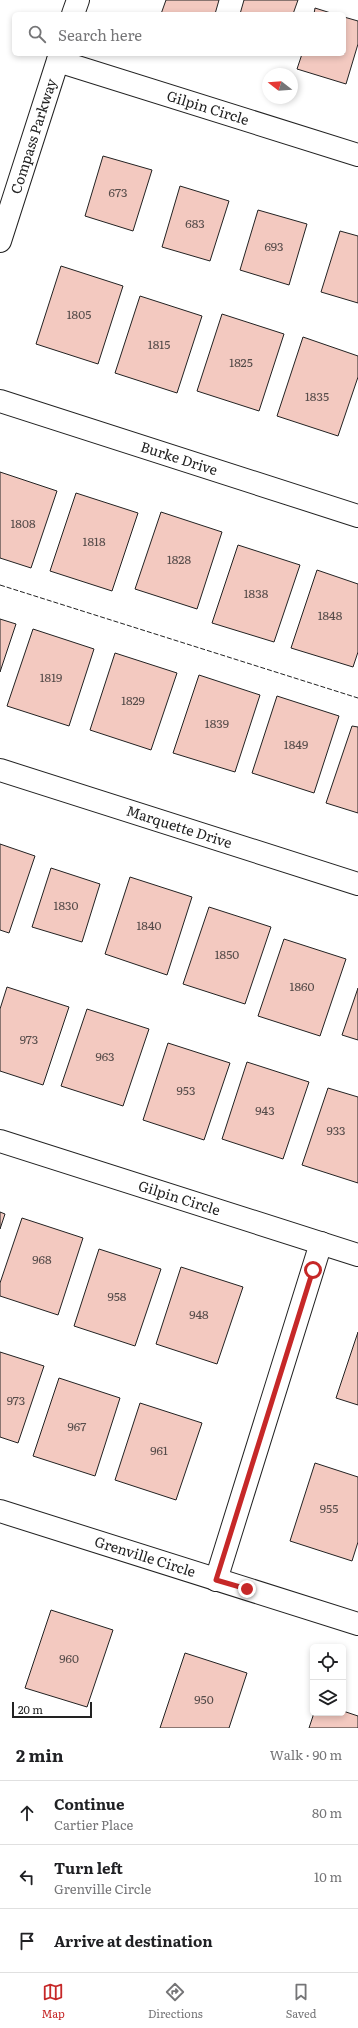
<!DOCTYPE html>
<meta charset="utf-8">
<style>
:root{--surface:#fff;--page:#f6f6f6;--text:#202124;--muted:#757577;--line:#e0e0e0;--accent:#c62828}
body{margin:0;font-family:Literata,serif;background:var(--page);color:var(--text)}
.controls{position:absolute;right:12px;bottom:12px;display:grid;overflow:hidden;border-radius:6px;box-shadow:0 2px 6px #0003}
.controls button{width:36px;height:36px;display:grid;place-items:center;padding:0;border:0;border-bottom:1px solid var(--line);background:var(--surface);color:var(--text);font:20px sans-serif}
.compass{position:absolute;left:262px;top:68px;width:36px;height:36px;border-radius:50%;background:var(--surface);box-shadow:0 2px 6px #0003;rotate:287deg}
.scale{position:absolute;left:12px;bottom:10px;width:80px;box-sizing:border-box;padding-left:4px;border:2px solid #222;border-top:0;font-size:11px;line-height:14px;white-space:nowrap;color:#222;-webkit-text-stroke:3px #fff;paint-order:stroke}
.stop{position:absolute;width:12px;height:12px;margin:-9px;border:3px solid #c62828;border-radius:50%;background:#fff}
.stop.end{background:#c62828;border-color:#fff;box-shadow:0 1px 4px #0008}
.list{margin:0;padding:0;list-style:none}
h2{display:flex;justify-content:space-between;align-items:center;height:52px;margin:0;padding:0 16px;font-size:17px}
h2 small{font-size:13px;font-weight:400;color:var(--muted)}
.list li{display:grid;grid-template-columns:26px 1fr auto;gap:12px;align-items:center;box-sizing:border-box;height:64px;padding:0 16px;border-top:1px solid var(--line)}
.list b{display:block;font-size:15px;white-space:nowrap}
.list p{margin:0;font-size:13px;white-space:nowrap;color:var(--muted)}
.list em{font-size:13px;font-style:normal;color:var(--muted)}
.icon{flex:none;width:22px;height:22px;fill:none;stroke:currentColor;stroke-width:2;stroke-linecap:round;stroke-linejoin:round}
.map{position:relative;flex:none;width:358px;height:1728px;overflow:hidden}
.search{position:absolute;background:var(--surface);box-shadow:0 2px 6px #0003;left:12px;right:12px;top:12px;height:44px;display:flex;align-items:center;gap:10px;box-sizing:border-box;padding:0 14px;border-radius:6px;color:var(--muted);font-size:15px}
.sheet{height:244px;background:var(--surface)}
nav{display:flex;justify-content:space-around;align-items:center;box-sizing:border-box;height:56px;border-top:1px solid var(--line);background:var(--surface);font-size:11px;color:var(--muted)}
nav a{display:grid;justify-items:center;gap:2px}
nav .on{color:var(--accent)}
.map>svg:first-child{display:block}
.building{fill:#f3c9c0;stroke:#222}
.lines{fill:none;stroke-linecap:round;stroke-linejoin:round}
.minor-casing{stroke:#222;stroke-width:24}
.minor{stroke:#fff;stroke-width:22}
.fence{stroke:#222;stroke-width:1;stroke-dasharray:5 2;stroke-linecap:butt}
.route{stroke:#c62828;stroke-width:5}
.labels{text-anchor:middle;stroke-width:3;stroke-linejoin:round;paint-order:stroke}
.number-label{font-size:12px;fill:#564c4a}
.street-label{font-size:14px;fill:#222;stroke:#fff}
</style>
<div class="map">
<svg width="358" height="1728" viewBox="0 0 358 1728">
<rect width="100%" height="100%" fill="#fff"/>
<g class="building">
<path d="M166 0H219L215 14H161Z"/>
<path d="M244 0H298L293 14H240Z"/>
<path d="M315 8 334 14H314Z"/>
<path d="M344 17 358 21V44L346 84 297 69 302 54H344Z"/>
<path d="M103 156 152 170 133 231 85 216Z"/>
<path d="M180 186 229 201 210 261 162 247Z"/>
<path d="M258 210 307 224 289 285 240 270Z"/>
<path d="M340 231 358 236V303L321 292Z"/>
<path d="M61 266 123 286 98 364 36 344Z"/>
<path d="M140 296 202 316 177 393 115 373Z"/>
<path d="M222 314 284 334 259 411 197 391Z"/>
<path d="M303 337 358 356V377L338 436 277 416Z"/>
<path d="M0 472 57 491 31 568 0 558Z"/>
<path d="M76 493 138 513 112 591 50 571Z"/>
<path d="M161 512 222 532 197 609 135 589Z"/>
<path d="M238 545 300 565 274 642 212 623Z"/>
<path d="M317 570 358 584V652L353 667 291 648Z"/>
<path d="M0 619 16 624 0 672Z"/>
<path d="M33 629 94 649 69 726 7 706Z"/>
<path d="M115 653 177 673 151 750 90 730Z"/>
<path d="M199 675 260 695 235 772 173 753Z"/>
<path d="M277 696 339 716 314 793 252 773Z"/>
<path d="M352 726 358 727V813L326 803Z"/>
<path d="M0 844 35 856 9 933 0 930Z"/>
<path d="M51 868 100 884 82 942 32 927Z"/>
<path d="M130 877 192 897 167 975 105 954Z"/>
<path d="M209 907 271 927 245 1004 183 984Z"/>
<path d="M284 939 346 959 320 1036 258 1016Z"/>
<path d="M7 987 69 1007 43 1085 0 1071V1009Z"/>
<path d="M358 988V1040L342 1035Z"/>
<path d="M87 1009 149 1029 123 1106 61 1086Z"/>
<path d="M168 1043 230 1063 204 1140 143 1120Z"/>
<path d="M247 1062 309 1082 283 1159 222 1139Z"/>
<path d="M328 1088 358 1097V1183L302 1165Z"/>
<path d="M0 1212 5 1214 0 1229Z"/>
<path d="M22 1218 83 1238 58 1315 0 1296V1283Z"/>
<path d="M99 1249 161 1269 135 1346 74 1326Z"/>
<path d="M181 1267 243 1287 217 1364 156 1344Z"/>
<path d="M358 1332V1405L336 1398Z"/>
<path d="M0 1352 44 1366 18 1443 0 1437Z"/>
<path d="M59 1378 120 1398 95 1476 33 1456Z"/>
<path d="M140 1403 202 1423 176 1500 115 1480Z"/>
<path d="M315 1463 358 1477V1542L352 1561 290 1541Z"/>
<path d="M51 1610 113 1630 87 1707 25 1688Z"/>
<path d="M185 1653 247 1673 229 1728H160Z"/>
<path d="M343 1711 358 1716V1728H309L314 1713H343Z"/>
</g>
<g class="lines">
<defs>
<g id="minor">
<path d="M73 14 78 0"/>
<path id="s1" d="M58 61 358 155"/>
<path id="s2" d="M0 241 60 54"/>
<path id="s3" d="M0 401 358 516"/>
<path id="s4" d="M0 770 358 884"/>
<path id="s5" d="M0 1141 358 1255"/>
<path id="s6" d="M0 1511 358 1624"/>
<path d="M216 1580 321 1243"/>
</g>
</defs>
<use href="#minor" class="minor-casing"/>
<use href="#minor" class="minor"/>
<path class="fence" d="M0 585 358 698"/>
</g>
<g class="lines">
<path class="route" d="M247 1589 216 1580 313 1270"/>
</g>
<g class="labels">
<g class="number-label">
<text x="118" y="197">673</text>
<text x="195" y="228">683</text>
<text x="274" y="251">693</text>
<text x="79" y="319">1805</text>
<text x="159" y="349">1815</text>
<text x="241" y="367">1825</text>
<text x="317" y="401">1835</text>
<text x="23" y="528">1808</text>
<text x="94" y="546">1818</text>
<text x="179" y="564">1828</text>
<text x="256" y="598">1838</text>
<text x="330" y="620">1848</text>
<text x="51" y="682">1819</text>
<text x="133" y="705">1829</text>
<text x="217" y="728">1839</text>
<text x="296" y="749">1849</text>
<text x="66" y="910">1830</text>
<text x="149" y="930">1840</text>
<text x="227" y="959">1850</text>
<text x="302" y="991">1860</text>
<text x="29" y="1044">973</text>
<text x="105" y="1061">963</text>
<text x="186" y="1095">953</text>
<text x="265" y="1115">943</text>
<text x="336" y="1135">933</text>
<text x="42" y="1264">968</text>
<text x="117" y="1301">958</text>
<text x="199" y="1319">948</text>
<text x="16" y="1405">973</text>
<text x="77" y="1431">967</text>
<text x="159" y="1455">961</text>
<text x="329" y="1513">955</text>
<text x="69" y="1663">960</text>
<text x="204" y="1704">950</text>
</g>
<g class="street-label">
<text dy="5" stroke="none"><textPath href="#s1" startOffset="157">Gilpin Circle</textPath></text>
<text dy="5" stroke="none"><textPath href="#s2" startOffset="110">Compass Parkway</textPath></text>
<text dy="5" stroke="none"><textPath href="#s3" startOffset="188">Burke Drive</textPath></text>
<text dy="5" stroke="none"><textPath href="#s4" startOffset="188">Marquette Drive</textPath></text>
<text dy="5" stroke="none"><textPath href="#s5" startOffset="188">Gilpin Circle</textPath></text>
<text dy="5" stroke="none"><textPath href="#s6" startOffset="152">Grenville Circle</textPath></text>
</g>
</g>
</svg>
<div class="controls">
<button><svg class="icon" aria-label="locate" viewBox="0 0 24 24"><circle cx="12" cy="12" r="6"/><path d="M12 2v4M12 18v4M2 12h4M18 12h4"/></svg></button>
<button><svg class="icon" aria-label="layers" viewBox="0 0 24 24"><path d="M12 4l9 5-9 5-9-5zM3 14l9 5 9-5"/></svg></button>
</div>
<svg class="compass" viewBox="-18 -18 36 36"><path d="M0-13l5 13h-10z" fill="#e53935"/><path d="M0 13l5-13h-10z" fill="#757577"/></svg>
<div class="scale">20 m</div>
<div class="stop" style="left:313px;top:1270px"></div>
<div class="stop end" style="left:247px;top:1589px"></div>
<div class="search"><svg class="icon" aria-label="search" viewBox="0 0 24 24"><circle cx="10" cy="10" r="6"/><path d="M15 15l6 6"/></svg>Search here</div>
</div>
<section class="sheet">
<h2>2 min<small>Walk · 90 m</small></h2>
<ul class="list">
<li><svg class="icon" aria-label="ahead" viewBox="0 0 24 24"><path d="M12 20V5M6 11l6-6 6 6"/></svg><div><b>Continue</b><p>Cartier Place</p></div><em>80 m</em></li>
<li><svg class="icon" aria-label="left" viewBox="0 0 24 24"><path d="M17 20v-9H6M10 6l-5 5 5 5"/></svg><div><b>Turn left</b><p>Grenville Circle</p></div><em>10 m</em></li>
<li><svg class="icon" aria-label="arrive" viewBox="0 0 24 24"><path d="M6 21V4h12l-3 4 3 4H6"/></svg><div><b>Arrive at destination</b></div></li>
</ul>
</section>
<nav>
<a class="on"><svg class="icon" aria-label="map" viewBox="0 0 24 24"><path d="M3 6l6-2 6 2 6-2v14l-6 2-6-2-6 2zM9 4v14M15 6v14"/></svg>Map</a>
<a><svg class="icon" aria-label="directions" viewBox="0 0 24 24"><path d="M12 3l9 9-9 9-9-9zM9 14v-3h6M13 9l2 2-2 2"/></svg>Directions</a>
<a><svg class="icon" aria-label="saved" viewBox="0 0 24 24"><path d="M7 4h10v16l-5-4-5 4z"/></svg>Saved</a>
</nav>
